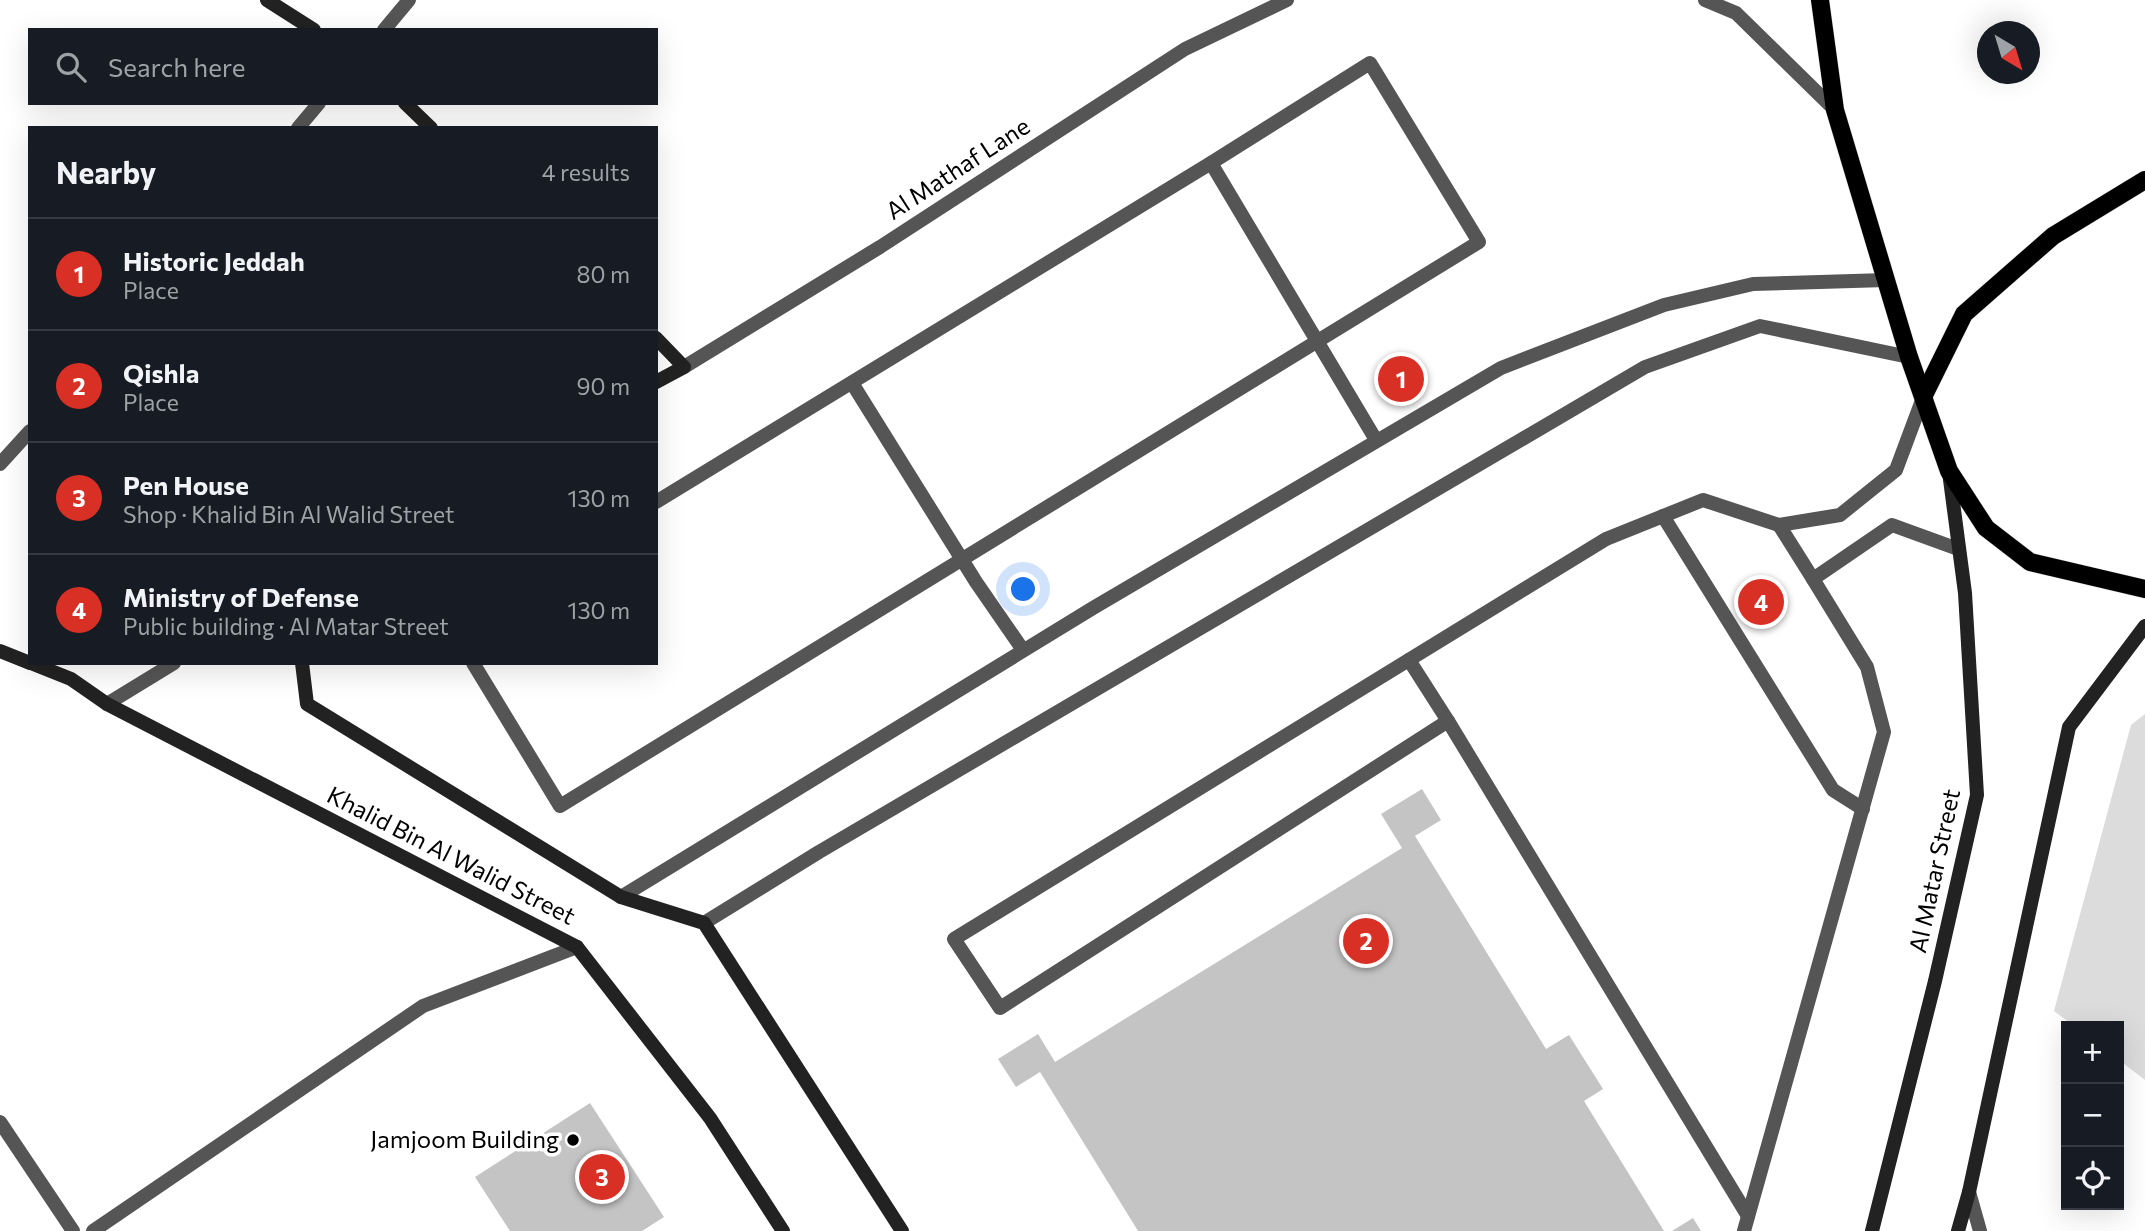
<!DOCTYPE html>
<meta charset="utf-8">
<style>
:root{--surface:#171b24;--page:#20242c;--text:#f1f3f6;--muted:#9ea1a6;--line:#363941;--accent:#d93025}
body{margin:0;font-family:Commissioner,sans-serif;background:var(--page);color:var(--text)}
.controls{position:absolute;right:21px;bottom:21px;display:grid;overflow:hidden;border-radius:0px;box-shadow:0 7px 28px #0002}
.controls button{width:63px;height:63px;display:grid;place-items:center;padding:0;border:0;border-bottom:2px solid var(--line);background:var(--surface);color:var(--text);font:35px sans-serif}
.compass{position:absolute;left:1977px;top:21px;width:63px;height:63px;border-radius:50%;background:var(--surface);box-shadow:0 7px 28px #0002;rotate:142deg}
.you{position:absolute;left:1024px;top:590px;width:24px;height:24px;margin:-18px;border:5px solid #fff;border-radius:50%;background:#1a73e8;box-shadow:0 0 0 10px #1a73e833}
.badge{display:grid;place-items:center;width:46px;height:46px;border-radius:50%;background:var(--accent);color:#fff;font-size:23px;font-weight:700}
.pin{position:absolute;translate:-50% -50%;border:4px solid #fff;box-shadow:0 2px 7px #0006}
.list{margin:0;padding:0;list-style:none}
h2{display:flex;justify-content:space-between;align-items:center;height:91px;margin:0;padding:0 28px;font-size:30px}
h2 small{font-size:23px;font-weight:400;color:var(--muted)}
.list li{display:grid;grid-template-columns:46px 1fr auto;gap:21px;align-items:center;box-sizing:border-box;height:112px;padding:0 28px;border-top:2px solid var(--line)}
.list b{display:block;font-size:26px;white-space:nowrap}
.list p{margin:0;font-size:23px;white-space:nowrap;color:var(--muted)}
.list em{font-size:23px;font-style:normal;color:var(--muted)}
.icon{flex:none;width:38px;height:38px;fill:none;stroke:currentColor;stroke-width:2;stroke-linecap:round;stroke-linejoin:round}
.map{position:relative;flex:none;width:2145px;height:1231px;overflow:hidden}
.search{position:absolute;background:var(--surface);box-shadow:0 7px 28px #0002;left:28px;top:28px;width:630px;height:77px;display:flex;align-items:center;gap:18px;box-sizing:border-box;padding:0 24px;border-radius:0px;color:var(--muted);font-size:26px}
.panel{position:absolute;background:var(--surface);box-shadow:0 7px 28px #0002;left:28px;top:126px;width:630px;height:539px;border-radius:0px}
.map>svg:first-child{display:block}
.green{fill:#dcdcdc}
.building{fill:#c4c4c4}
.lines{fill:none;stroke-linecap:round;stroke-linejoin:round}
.primary-casing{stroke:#dbdbdb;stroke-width:19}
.lane{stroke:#555;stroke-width:14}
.street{stroke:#555;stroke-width:14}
.secondary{stroke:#222;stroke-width:14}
.primary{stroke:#000;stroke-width:18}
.poi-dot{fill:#000;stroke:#fff;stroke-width:2.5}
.labels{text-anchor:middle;stroke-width:7;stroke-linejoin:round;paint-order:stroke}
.street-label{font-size:24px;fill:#000;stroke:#fff}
.poi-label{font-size:24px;fill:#000;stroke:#fff;text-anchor:end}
</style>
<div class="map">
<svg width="2145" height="1231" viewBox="0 0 2145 1231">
<rect width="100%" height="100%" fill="#fff"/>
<path class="green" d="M2145 714V1080L2119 1060V1026H2074L2054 1011 2131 725Z"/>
<g class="building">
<path d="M1422 789 1441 820 1415 836 1546 1049 1569 1035 1603 1089 1584 1101 1664 1231H1138L1040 1072 1016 1087 998 1059 1038 1034 1055 1062 1402 848 1381 814Z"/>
<path d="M590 1103 664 1217 642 1231H510L475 1177Z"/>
<path d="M1693 1218 1701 1231H1672Z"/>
</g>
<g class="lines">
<defs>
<g id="primary">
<path d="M1820 0 1835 110 1909 357 1949 471 1986 528 2030 562 2145 589"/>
<path d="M1924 395 1964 314 2053 236 2145 180"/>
</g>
</defs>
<use href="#primary" class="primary-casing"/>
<g class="lane">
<path d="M1211 163 1376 440"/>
<path d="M852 383 976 582 1023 650"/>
<path d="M1663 516 1833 790 1863 809"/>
<path d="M1779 525 1813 579"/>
<path d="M1409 660 1448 721 1748 1216"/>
<path d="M473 663 560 806 1479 242 1370 63 1211 163 656 502"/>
<path d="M1448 721 1000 1008 954 939 1606 539 1703 500 1779 525 1840 515 1896 470 1924 395"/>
<path d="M1969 1192 1980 1231"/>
<path d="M1744 1231 1884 732 1867 667 1813 579 1892 525 1958 549"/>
</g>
<g class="street">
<path d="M1705 0 1736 13 1835 110"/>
<path d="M384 30 409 0"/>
<path d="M298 128 319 103"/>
<path d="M684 367 880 247 1185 49 1287 0"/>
<path d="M0 464 30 431"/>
<path d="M107 704 174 663"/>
<path d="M621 897 1093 608 1501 368 1664 305 1753 284 1886 280"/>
<path d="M704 923 819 852 1645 367 1760 326 1909 357"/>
<path d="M0 1122 73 1231"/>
<path d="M93 1231 423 1006 577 947"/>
</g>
<g class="secondary">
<path d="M267 0 314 30"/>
<path d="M405 103 431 128"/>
<path d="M656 338 684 367 656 382"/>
<path d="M0 651 30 663"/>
<path d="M31 663 71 679 107 704 577 947 710 1118 783 1231"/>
<path d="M302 663 307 704 621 897 704 923 902 1231"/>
<path d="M1872 1231 1935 981 1977 795 1965 593 1949 472"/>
<path d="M1958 1231 1969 1192 2069 727 2145 626"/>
</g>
<use href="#primary" class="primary"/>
</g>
<circle class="poi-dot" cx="573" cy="1140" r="7"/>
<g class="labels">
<g class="street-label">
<text transform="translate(958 169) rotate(-33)" y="8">Al Mathaf Lane</text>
<text transform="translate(451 856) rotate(27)" y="8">Khalid Bin Al Walid Street</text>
<text transform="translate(1935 871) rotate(-78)" y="8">Al Matar Street</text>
</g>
<g class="poi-label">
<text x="559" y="1148">Jamjoom Building</text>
</g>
</g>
</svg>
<div class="controls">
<button>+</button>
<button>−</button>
<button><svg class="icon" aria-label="locate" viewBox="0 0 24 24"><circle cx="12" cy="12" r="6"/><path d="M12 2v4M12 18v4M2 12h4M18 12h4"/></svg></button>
</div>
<svg class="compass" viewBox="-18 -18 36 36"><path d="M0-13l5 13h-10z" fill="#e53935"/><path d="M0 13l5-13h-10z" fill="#9ea1a6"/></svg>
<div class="you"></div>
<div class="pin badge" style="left:1401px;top:379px">1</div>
<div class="pin badge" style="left:1366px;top:941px">2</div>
<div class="pin badge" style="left:602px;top:1177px">3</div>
<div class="pin badge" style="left:1761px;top:602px">4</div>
<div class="search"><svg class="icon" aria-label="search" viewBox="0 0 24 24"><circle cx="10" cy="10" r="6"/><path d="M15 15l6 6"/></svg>Search here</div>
<section class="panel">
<h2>Nearby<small>4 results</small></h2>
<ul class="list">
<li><span class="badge">1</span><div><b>Historic Jeddah</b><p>Place</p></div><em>80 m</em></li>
<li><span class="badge">2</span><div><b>Qishla</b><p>Place</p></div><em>90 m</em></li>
<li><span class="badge">3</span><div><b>Pen House</b><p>Shop · Khalid Bin Al Walid Street</p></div><em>130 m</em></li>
<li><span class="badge">4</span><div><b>Ministry of Defense</b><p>Public building · Al Matar Street</p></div><em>130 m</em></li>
</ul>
</section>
</div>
